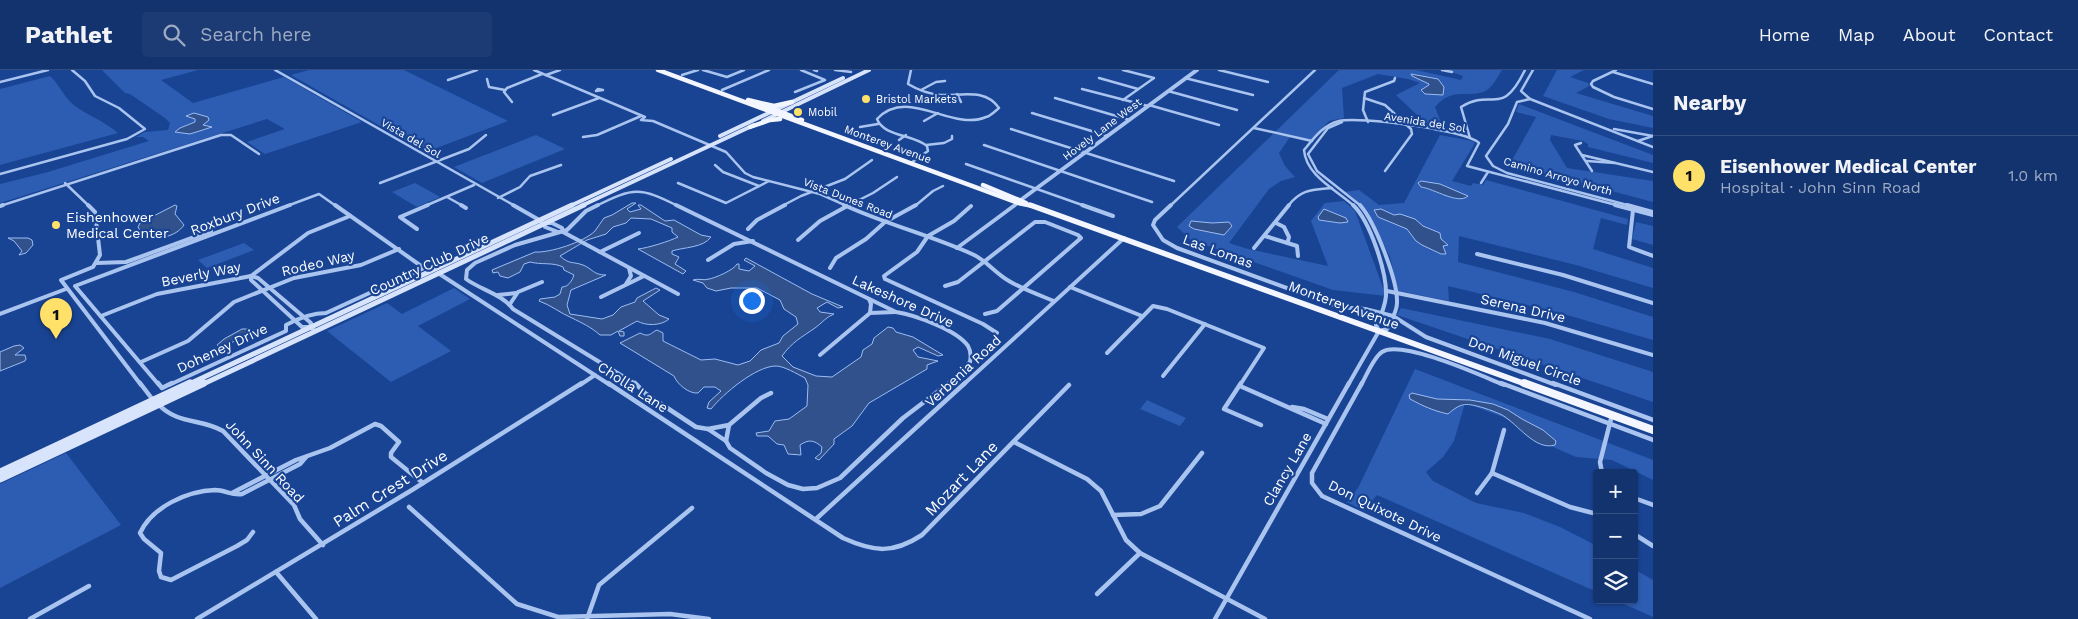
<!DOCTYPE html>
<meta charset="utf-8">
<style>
:root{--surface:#13336f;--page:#1c3b74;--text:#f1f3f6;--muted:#9daac3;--line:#324e82;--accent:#ffe069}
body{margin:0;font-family:"Work Sans",sans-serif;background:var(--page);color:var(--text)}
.controls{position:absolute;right:15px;bottom:15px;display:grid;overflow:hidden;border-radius:5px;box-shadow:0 1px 4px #0004}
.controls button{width:45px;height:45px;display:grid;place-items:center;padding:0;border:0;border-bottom:1px solid var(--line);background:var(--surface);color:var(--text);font:25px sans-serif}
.you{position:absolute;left:751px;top:230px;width:18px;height:18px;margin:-12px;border:4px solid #fff;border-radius:50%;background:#1a73e8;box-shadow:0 0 0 8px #1a73e833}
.badge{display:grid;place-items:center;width:32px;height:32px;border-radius:50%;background:var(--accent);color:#111;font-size:16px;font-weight:700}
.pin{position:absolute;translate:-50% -41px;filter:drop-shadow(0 1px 2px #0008)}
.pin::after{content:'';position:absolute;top:26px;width:18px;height:15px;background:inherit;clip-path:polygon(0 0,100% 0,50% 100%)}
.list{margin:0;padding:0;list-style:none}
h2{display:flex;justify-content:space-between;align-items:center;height:65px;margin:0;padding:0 20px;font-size:21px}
h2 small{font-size:16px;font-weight:400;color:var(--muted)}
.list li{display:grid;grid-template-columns:32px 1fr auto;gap:15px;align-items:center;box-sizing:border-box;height:80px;padding:0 20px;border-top:1px solid var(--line)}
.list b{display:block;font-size:19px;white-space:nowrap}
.list p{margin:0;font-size:16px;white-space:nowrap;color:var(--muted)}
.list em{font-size:16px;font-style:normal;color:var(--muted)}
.icon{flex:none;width:28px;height:28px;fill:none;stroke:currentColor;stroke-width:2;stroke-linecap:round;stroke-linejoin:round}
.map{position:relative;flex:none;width:1653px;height:549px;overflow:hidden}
header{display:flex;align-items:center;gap:30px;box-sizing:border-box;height:70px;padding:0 25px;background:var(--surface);border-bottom:1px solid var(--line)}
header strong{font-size:24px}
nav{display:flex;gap:28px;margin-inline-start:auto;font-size:18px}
.search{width:350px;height:45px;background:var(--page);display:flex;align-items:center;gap:12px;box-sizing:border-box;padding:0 18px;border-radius:5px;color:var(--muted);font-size:19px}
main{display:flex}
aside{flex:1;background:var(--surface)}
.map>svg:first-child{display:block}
.green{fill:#2c5db2}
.water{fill:#31518d;stroke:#9cbdf2}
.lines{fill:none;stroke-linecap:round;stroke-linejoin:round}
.minor-far2{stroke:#aac4f0;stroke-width:2.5}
.minor-far1{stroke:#aac4f0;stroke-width:4}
.minor{stroke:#aac4f0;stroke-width:4.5}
.tertiary{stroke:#aac4f0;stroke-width:4}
.secondary-far2{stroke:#d8e4fb;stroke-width:4}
.secondary-far1{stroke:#d8e4fb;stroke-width:5}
.secondary{stroke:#d8e4fb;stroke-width:7}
.primary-far2{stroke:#f3f6ff;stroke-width:4.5}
.primary-far1{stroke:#f3f6ff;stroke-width:5.5}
.primary{stroke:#f3f6ff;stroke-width:8}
.poi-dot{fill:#ffe069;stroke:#194494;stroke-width:2}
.labels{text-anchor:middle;stroke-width:4.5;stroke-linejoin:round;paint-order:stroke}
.far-poi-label{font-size:11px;fill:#fff;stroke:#194494;text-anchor:start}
.far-street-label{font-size:11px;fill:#fff;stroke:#194494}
.street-label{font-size:14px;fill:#fff;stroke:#194494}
.poi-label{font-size:14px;fill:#fff;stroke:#194494;text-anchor:start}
.near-street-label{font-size:16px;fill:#fff;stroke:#194494}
</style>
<header>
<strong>Pathlet</strong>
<div class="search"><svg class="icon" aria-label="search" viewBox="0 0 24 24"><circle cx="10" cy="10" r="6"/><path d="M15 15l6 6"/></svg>Search here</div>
<nav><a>Home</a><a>Map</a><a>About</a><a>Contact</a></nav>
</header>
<main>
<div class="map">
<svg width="1653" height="549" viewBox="0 0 1653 549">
<rect width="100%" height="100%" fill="#194494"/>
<g class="green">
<path d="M102 0H198L161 10 193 33 284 7 362 52 265 84 247 72 285 59 267 49 0 133V114L48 102 149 71 143 67H136L145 62 168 60 170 53 165 48 130 24 125 23Z"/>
<path d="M309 0H404L508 51 426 82 291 5Z"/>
<path d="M1339 0H1416L1461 10 1463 6 1446 0H1502C1498 6 1493 16 1487 20 1470 30 1453 15 1435 37L1445 63 1434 61 1396 25 1420 13 1408 9 1378 4 1342 18 1344 48 1329 51 1311 70 1275 62Z"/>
<path d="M1557 0H1584L1570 7 1588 13 1589 16 1576 23 1653 46V58L1609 49 1543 26Z"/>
<path d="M50 6C60 15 64 28 75 36 89 46 104 51 118 63L0 95V19Z"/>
<path d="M1519 34 1653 85V93L1588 77V74L1583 71 1551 65 1550 70 1567 98 1653 111V132L1510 94 1536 47 1516 42Z"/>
<path d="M1273 64 1290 67 1279 83 1285 96 1295 107 1281 111 1269 119 1229 173 1248 179 1328 196 1311 151 1325 133 1344 131 1355 141 1386 226 1333 220 1191 170 1177 157Z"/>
<path d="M536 65 565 79 482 113 454 97Z"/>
<path d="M1440 65 1472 71 1475 73 1452 111 1471 116 1473 113 1483 115 1486 110 1628 149 1627 155 1601 148 1593 179 1653 198V218L1576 195 1459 166 1458 192 1574 222 1653 247V270L1560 243 1448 216 1449 231 1398 221 1390 187 1367 141 1344 122 1359 120 1379 135 1404 133Z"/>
<path d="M415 113 440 127 417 137 392 122Z"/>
<path d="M1636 152 1653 156V175L1632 169Z"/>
<path d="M244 173 254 180 207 198 198 190Z"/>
<path d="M454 218 470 229 418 256 451 281 391 312 327 261 387 233 402 244Z"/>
<path d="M1401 238 1550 269 1653 302V332L1397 245Z"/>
<path d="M1415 299 1653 390V410L1612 390 1576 387 1544 373 1503 347 1465 333 1454 371 1443 387 1426 402 1433 411 1476 433 1524 443 1560 457 1597 476V522L1377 425 1364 441 1347 432 1358 418Z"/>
<path d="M1147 330 1186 348 1180 356 1140 339Z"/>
<path d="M66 383 121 455 0 518V414Z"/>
<path d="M1634 499 1653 510V547L1615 530H1634Z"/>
</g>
<g class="water">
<path d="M1411 4 1438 9 1444 17 1443 25 1425 24 1421 20 1429 15V14L1412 6Z"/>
<path d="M194 43 208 47 209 50 203 55 212 57 190 64 175 62 180 58 195 52V49L186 46Z"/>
<path d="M1421 111 1440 114 1468 126C1458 135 1435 119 1421 117L1418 113Z"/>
<path d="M632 133H636L627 139 630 142 641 139 638 135H641L665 151 674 150 701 165 711 167C703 178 684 177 672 181V184L679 187 675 194 686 201 683 204 638 179C648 178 670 171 678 167L672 162V158L651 149 631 148 626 153 613 157 606 164 587 170 560 186C570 195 572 191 583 195 593 199 593 205 606 205L571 220 567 235 570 244 602 249 613 245 621 237 635 232 637 228 656 218 660 220 643 231 659 245 669 249C661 256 646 256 637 251L619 261 624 262V266H620L618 261 611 265H600C591 257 582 253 572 248 560 243 551 235 539 231L540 229 555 227 560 224 562 217C568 217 572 211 574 205L564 200 563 197C553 192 541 195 530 192L524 194 520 202 508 208 500 206 498 202 493 203 492 200 535 182C550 183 584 172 595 161 598 157 601 152 604 148L612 145Z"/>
<path d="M175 135 177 136 175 144 184 155C176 167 156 171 143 166L138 157 140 153Z"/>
<path d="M1324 139 1346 148 1348 152 1340 153 1319 150 1318 147Z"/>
<path d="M1381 139 1394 145 1400 144 1415 149 1423 156 1440 163 1441 169 1448 175 1443 176 1446 184H1441L1422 175 1416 171 1407 159 1378 147 1374 140Z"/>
<path d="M1191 151 1212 153 1229 152 1232 156 1224 165 1194 159 1189 156Z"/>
<path d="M8 168H28L32 170 33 175 26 183 19 185 22 181 14 171Z"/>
<path d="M746 188 812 224 843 237 838 238 827 232 817 238 820 242 834 244C826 247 822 253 815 258 802 267 792 272 782 286L793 297 816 306 832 307 861 287 863 280 872 274 874 268 888 257 893 258 896 262 913 267 943 285 938 286 918 277 913 280 918 287 938 291 927 295V299L869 333 852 356 834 369V374L819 390 815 388 821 383 822 377C814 370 809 369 800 375L801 385 788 384 784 375 777 374 768 366H757L756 363 769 361 775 351 789 349 807 336 808 315 805 308C797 304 784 296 776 296 756 296 723 324 711 339L707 338 709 332 721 321 715 317H704L698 323C689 324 677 314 674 306L620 273 640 263C650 268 650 263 657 260L663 263V271L701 290 715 289 738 295 750 291 761 280 779 273 783 266 798 254 796 247 784 239 780 230 757 218H731L716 221 707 218 703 213 693 210C698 208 704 211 709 209 715 208 734 200 737 194H739V199L749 201 755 196 744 190Z"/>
<path d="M242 259H251L233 272 219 277 217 275 224 269Z"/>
<path d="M20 275 24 278 15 285H25L26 289 25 291 0 301V282L14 276Z"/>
<path d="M1412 323 1437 329 1470 330 1493 334 1508 340 1522 349 1543 360 1556 371 1555 375C1535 381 1518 354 1502 345 1496 342 1490 340 1484 338 1466 333 1462 332 1448 344 1434 341 1423 336 1410 329L1409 325Z"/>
</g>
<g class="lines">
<g class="minor-far2">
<path d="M275 0 515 136"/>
<path d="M534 0 645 47 641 50 653 51 726 82 745 103 753 107 820 124 847 136"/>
<path d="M703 0 727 7 744 0"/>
<path d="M814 0 817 1"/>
<path d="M835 0 851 2"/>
<path d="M911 0 908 14C918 20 929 24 941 25 962 26 985 18 999 38 995 41 991 46 986 47 951 62 908 16 877 49 884 67 913 64 927 76L928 81 911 93"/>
<path d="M1123 0 1154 8 1123 30"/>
<path d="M1219 0 1268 12"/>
<path d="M1442 0 1452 2"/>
<path d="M1533 0 1521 21 1530 29 1517 32 1508 54 1486 86 1493 96 1507 103 1631 136"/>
<path d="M1616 0 1593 11 1591 14 1593 17 1614 27 1653 39"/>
<path d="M1613 2 1653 14"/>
<path d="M546 5 560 0"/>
<path d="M682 5 698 0"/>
<path d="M1099 8 1138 19"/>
<path d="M1185 8 1253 25"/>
<path d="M487 9 489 17 505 20"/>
<path d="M448 10 477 0"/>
<path d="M0 12 48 0"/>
<path d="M598 19 603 20 596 21Z"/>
<path d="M1082 19 1148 36"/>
<path d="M722 20 769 0"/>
<path d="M921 20 936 12 945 11"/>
<path d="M1168 21 1237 40"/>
<path d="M795 22 825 10 801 0"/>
<path d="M957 24 961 32"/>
<path d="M1055 28 1130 50"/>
<path d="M1364 28 1385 35 1411 59 1412 64 1385 101"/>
<path d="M1530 29 1653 77"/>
<path d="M512 32 504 22 507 18 542 4"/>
<path d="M1149 35 1219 55"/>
<path d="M1032 43 1108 66"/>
<path d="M553 45 599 28"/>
<path d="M924 51 938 43"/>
<path d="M1342 52 1328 58 1308 84 1317 101 1361 136"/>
<path d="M1368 52 1363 40 1365 22 1394 11 1395 8"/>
<path d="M860 57 878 54"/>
<path d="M1254 58 1312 71"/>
<path d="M1011 59 1174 111"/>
<path d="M1614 59 1653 66"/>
<path d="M583 67 597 65 641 46"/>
<path d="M1470 68 1461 37C1493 17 1501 49 1525 0"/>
<path d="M899 70 906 65"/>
<path d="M1638 71 1653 66"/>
<path d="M1581 73 1575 75 1592 101"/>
<path d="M926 75 944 73 952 69V66"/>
<path d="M984 75 1152 132"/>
<path d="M1582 85 1653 102"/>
<path d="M1587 91 1615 93"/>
<path d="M966 94 1085 136"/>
<path d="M715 95 723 102 759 116"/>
<path d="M0 104 127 69 145 59 119 38 95 26 85 11 72 0"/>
<path d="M65 113 89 136"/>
<path d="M380 113 469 79 486 65"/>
<path d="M678 113 726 133 769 111"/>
<path d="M1481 113 1488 102"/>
<path d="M447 127 463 136"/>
<path d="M498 128 520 117 530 106 561 95"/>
<path d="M0 136 221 65H231L259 84"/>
<path d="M287 136 319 124 336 136"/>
<path d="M425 136 474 115"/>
<path d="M596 136C634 117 640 117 678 136"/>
<path d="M782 136 801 126 845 109 872 90"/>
<path d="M847 136 873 123 897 107"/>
<path d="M915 136 933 121 943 116"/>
<path d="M1014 136 1018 133"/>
<path d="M1170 136 1315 0"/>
<path d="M1288 136C1301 119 1312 120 1332 118"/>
<path d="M1354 136C1337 120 1306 106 1304 80 1314 68 1323 55 1339 51 1359 46 1466 60 1479 73L1467 96 1620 136"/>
</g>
<g class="minor-far1">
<path d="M88 135 95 142 100 185 93 197 61 210 141 315"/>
<path d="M461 135 466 138"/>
<path d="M513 135 541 151"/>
<path d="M598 135 586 141 567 160 515 175 475 193 467 200 466 209C481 220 502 224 513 239L637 315"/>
<path d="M676 135 896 242C915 245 957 260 968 276 971 281 971 287 970 292L948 315"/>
<path d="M844 135C885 154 930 165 972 184 986 190 995 203 1009 211 1022 219 1039 225 1054 231"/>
<path d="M1082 135 1113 146"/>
<path d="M1171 135 1155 150 1153 155 1163 170 1177 178 1339 237 1365 239 1393 246 1426 267 1556 315"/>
<path d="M1353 135C1370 151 1387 202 1386 226 1385 236 1381 246 1376 255L1379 261"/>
<path d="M1360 135C1375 152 1398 211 1397 233 1397 242 1391 251 1387 259L1379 261"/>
<path d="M1615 135 1653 145"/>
<path d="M1627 135 1653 142"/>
<path d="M0 136 3 135"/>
<path d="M971 136 954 151 928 166 917 182 884 206 885 209 983 254 997 263"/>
<path d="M1633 140 1629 177 1653 186"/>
<path d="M545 153V157L558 162"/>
<path d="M547 153H552L562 158 563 162 678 224"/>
<path d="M1276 153 1284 157 1289 167 1288 171"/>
<path d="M417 159 400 147 428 135"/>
<path d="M748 159 757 150 785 135"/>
<path d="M1265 166 1297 176 1298 186"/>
<path d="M798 170 820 151 849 135"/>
<path d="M957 178 1015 135"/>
<path d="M1254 178 1289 135"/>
<path d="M600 182 639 163"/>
<path d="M1477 184 1563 205 1653 233"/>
<path d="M708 190 734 174 753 171"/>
<path d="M97 193 126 192 211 161"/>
<path d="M830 198 836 188 866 169 885 152 916 135"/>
<path d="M438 203 610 315"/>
<path d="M251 206V210L302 257H310L315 261"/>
<path d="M251 206 258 208 311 253 310 257"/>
<path d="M626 214 631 206 629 198"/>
<path d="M945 216 958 212 1035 152H1045L1078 165 1081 168 997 241 985 244"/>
<path d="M1070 217 1142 246"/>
<path d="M1387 221 1545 253 1653 285"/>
<path d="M498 225 516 223"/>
<path d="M601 227 644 206"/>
<path d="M869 229 871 234 870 243"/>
<path d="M510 234 518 222 542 212"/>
<path d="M0 244 66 219"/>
<path d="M101 246 157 224 251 206 308 163 350 146"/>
<path d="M1107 283 1153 236 1167 239 1264 278 1240 315"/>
<path d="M820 285 870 243 895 242"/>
<path d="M141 292 188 271 234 232 294 208 361 195 399 179"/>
<path d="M1163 306 1205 254"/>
<path d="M159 315 75 216 290 135"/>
<path d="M169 315 286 261V255C299 248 311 243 326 243L424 198 335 135"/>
<path d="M580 315 595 305"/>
<path d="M963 315 1124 168"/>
<path d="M1348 315 1379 261"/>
<path d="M1361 315C1367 305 1373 288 1382 282 1401 269 1482 306 1504 315"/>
</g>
<g class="minor">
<path d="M140 313 153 330"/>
<path d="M158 313 162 318 172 313"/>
<path d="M608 313 843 468C874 482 893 484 922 465L1069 315"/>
<path d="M635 313 646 324 696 357 708 359 726 371 730 378 766 403 788 415 803 419 817 418 840 408 903 348 949 313"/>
<path d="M1241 313 1224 339 1261 355"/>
<path d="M1362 313 1312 403V413L1322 426 1590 549"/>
<path d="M1501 313 1653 370"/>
<path d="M1553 313 1653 350"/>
<path d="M1240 316 1326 354"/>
<path d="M158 334C178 355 200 348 223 361L294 435 300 449 323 475"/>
<path d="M1292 337 1304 339 1328 349"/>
<path d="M708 359 729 355 761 328 771 323"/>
<path d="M726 371 729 355"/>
<path d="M1014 372 1087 409 1101 421 1126 470 1140 483 1265 549"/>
<path d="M1492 403 1570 437 1597 444"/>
<path d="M1602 403 1600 392 1612 345"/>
<path d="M232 423 296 390 330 378 375 354 381 356 399 372 391 383V387L423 413"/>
<path d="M1477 423 1492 403 1504 360"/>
<path d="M1634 428 1653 435"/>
<path d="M409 437 517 534 558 547 670 544 709 549"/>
<path d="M1113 445 1141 444 1160 436 1202 383"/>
<path d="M816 449 965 313"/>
<path d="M253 462 247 470 237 476 171 510 161 507 159 501 161 483 144 469 140 463C152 437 187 421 215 420 225 420 233 426 242 424L300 394 306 387"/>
<path d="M1634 464 1653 476"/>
<path d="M276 502 316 549"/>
<path d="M1097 524 1140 483"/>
<path d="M30 549 89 516"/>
<path d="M197 549 412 420 582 313"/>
<path d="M587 549 599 515 692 438"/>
<path d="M1215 549 1349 313"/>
</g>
<path class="tertiary" d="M1018 132 1197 0"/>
<g class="secondary-far2">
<path d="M763 51 869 0"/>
<path d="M720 66 843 8"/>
<path d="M570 136 671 89"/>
<path d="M581 136 754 55"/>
</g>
<g class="secondary-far1">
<path d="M187 315 572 135"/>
<path d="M201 315 584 135"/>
</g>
<g class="secondary">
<path d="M0 402 190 313"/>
<path d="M0 409 204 313"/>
</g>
<g class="primary-far2">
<path d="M658 0 1018 133 1033 136"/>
<path d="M748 30 774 36 792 32"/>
<path d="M757 33 802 50"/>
<path d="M750 57 770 50 780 49"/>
<path d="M983 115 1026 133"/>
</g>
<path class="primary-far1" d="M1030 135 1528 315"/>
<path class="primary" d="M1524 313 1653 360"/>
</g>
<g class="poi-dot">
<circle cx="866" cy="29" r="5"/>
<circle cx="798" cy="42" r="5"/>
<circle cx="56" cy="155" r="5"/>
</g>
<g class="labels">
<g class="far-poi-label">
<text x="876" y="33">Bristol Markets</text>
<text x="808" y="46">Mobil</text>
</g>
<g class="far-street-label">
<text transform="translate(1425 52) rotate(9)" y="4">Avenida del Sol</text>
<text transform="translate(1102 59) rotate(-37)" y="4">Hovely Lane West</text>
<text transform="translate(411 68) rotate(30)" y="4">Vista del Sol</text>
<text transform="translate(888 74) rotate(20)" y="4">Monterey Avenue</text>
<text transform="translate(1558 106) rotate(16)" y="4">Camino Arroyo North</text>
<text transform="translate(848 128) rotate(21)" y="4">Vista Dunes Road</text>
</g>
<g class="street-label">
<text transform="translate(235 144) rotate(-21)" y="5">Roxbury Drive</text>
<text transform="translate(1218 181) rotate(20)" y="5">Las Lomas</text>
<text transform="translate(318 193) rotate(-13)" y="5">Rodeo Way</text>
<text transform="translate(429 194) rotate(-25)" y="5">Country Club Drive</text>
<text transform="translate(201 204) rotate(-11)" y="5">Beverly Way</text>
<text transform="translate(903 231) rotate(24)" y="5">Lakeshore Drive</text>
<text transform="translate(1344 235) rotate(20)" y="5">Monterey Avenue</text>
<text transform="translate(1523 238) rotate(13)" y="5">Serena Drive</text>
<text transform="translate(222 278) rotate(-25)" y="5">Doheney Drive</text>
<text transform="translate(1525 291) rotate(20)" y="5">Don Miguel Circle</text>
<text transform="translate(963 301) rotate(-43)" y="5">Verbenia Road</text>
<text transform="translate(633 317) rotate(33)" y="5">Cholla Lane</text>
<text transform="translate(265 391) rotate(47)" y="5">John Sinn Road</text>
<text transform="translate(1287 399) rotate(-60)" y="5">Clancy Lane</text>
<text transform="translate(1385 441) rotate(26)" y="5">Don Quixote Drive</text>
</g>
<g class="poi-label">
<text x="66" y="152">Eishenhower<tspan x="66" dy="16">Medical Center</tspan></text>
</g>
<g class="near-street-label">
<text transform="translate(961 408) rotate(-46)" y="6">Mozart Lane</text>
<text transform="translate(390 418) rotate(-32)" y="6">Palm Crest Drive</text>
</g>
</g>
</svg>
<div class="controls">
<button>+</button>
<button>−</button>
<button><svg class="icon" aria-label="layers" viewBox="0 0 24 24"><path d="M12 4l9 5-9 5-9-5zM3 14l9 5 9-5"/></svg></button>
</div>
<div class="you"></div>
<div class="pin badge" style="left:56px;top:269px">1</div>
</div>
<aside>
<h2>Nearby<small></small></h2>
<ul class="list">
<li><span class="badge">1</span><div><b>Eisenhower Medical Center</b><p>Hospital · John Sinn Road</p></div><em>1.0 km</em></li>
</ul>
</aside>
</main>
